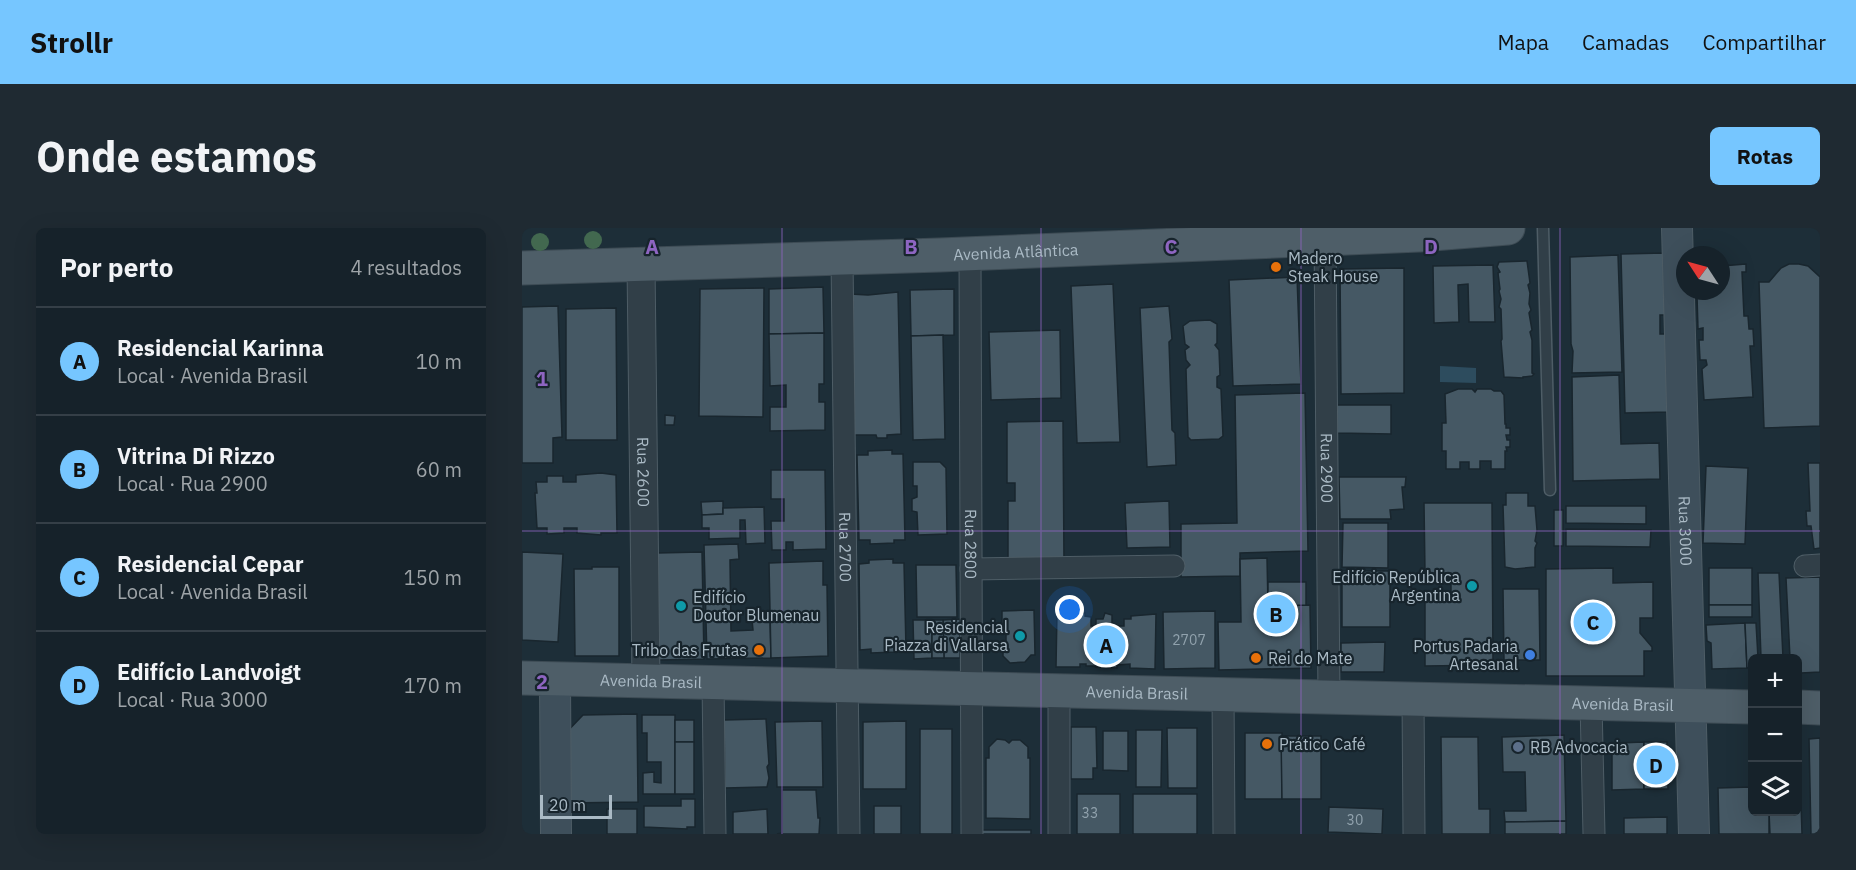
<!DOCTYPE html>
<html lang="pt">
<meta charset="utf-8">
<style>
:root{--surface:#16222a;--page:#1f2a32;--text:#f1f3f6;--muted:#9ea4a8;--line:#353f47;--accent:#76c6ff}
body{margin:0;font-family:"IBM Plex Sans",sans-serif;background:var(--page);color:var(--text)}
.controls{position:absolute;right:18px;bottom:18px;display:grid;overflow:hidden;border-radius:9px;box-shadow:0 6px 24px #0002}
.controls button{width:54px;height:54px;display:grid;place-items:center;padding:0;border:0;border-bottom:2px solid var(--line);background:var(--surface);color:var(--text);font:30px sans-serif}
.compass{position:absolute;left:1154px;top:18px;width:54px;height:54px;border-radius:50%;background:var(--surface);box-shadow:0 6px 24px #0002;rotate:306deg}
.scale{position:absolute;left:18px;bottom:15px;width:72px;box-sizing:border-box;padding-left:6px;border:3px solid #aabac5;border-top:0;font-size:16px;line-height:21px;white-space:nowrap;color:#aabac5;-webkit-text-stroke:4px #17242c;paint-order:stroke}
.you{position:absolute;left:548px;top:382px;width:21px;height:21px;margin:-15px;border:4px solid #fff;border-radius:50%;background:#1a73e8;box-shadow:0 0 0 9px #1a73e833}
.badge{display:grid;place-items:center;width:39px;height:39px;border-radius:50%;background:var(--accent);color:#111;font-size:20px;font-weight:700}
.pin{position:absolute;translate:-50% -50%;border:3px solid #fff;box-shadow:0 2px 6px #0006}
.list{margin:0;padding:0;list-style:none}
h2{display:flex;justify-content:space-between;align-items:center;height:78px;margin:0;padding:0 24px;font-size:26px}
h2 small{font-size:20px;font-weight:400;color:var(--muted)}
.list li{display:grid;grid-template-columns:39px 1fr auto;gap:18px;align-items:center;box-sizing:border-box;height:108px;padding:0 24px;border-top:2px solid var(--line)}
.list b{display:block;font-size:22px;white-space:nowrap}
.list p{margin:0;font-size:20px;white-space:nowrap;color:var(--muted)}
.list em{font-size:20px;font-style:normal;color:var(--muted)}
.icon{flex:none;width:33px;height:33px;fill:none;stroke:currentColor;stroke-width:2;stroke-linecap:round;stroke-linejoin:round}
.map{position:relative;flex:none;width:1298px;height:606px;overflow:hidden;border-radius:9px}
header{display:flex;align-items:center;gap:36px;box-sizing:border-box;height:84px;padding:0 30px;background:var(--accent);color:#111}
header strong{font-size:28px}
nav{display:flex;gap:33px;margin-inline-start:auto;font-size:21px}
.intro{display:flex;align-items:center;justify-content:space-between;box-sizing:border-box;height:144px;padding:0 36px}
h1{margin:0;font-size:42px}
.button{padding:15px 27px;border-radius:9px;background:var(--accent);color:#111;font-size:21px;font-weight:700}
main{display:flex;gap:36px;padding:0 36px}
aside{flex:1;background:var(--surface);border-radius:9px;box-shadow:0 6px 24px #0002}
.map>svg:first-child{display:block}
.water{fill:#2d4c5e}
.building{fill:#455864;stroke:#19262e;stroke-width:1.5}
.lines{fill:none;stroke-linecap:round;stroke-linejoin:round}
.service-casing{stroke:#4e5d66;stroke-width:13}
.minor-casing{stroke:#4e5d66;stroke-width:23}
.tertiary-casing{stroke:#4e5d66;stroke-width:29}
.secondary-casing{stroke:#4e5d66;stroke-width:32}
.primary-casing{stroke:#3d4b54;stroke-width:35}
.service{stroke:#313f48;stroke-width:10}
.minor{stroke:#313f48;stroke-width:21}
.tertiary{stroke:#313f48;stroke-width:27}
.secondary{stroke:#3e4f5b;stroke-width:30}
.primary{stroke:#4e5e68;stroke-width:33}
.tree{fill:#42684f}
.grid{fill:none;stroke:#8e65c1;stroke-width:1.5;stroke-opacity:0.55}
.food-dot{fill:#e8710a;stroke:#17242c;stroke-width:2}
.culture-dot{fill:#0f9aa8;stroke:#17242c;stroke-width:2}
.shop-dot{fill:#3f7fe0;stroke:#17242c;stroke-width:2}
.service-dot{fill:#5c6f8a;stroke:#17242c;stroke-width:2}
.labels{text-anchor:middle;stroke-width:4.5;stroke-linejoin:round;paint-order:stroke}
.number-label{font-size:14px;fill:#91a2ad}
.street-label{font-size:16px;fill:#aabac5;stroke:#17242c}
.poi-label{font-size:16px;fill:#aabac5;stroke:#17242c;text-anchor:start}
.grid-label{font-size:20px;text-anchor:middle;font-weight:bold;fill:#8e65c1;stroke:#17242c;stroke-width:4.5;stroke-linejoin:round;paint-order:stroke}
</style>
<header>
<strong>Strollr</strong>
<nav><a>Mapa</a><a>Camadas</a><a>Compartilhar</a></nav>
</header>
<div class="intro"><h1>Onde estamos</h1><a class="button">Rotas</a></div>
<main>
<aside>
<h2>Por perto<small>4 resultados</small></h2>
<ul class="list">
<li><span class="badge">A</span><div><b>Residencial Karinna</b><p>Local · Avenida Brasil</p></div><em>10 m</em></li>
<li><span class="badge">B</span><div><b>Vitrina Di Rizzo</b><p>Local · Rua 2900</p></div><em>60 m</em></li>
<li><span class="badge">C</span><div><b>Residencial Cepar</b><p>Local · Avenida Brasil</p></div><em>150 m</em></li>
<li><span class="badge">D</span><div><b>Edifício Landvoigt</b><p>Local · Rua 3000</p></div><em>170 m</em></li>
</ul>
</aside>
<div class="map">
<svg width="1298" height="606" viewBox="0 0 1298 606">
<rect width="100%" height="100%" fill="#1d2e38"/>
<path class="water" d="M918 138 954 140V155L918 154Z"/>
<g class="building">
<path d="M1143 25 1145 87H1138V106H1144L1146 184 1103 185 1099 26Z"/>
<path d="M1096 27 1100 144 1050 145 1051 123 1049 116 1048 29Z"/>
<path d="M1005 33 1008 55 1006 57 1008 65 1007 76 1009 82 1007 85 1010 102 1008 104 1010 112V145L1012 146 1010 148 1001 149V150L982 149 979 113 980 111 979 81 977 79 979 71 977 63 978 61 976 45 978 44 975 39 977 34Z"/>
<path d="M1224 36V44H1220L1222 88H1226L1227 101H1231L1232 118H1228L1231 169 1182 172 1180 141 1185 137 1184 132H1178L1177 112H1181V100L1176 101 1175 68H1179V63H1199V38Z"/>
<path d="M1267 36H1277L1286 38 1298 49V198L1242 200 1237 54H1247L1259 40Z"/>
<path d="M971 37 973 94H947L946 56 936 57 937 94 912 95 911 38Z"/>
<path d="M882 40V165L819 166 818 41Z"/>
<path d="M775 49 779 156 711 158 707 52Z"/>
<path d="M591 56 598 214 555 215 549 58Z"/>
<path d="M301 59 302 105 247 106V61Z"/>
<path d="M242 60 241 189 177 188 178 61Z"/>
<path d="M432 61V107L389 108 388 62Z"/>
<path d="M376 64 379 206 365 207V210H355L354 207H332L328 66 346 67Z"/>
<path d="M36 78 40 209 31 210V235H0V79Z"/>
<path d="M647 78 650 111 647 114 650 202 653 205 654 237 625 239 618 80Z"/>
<path d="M94 80 95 212H44V81Z"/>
<path d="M688 92 695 96V115L693 117 697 122 698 147 695 149V159L699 161 701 208 697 211 669 212 666 209 664 141 668 137 664 132 663 122 667 119 663 116 661 98 668 93Z"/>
<path d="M538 102 539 170 469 172 467 104Z"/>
<path d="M302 105V156H297V174H303V202L248 203V179H264V157L248 158 247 106Z"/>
<path d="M421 107 423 211 391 212 389 108Z"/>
<path d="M1097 147 1099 216 1137 215 1138 251 1051 253 1050 149Z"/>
<path d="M936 161H950L953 164 955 161H969L972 163H979L982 167 983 196H984V200H988V207H984L985 212H988V219H984L985 223H983V241H969V233H958V241H947V234H938V241H924V223H920V195H924L923 166Z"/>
<path d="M783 165 786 323 718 325V348L659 349V296L715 295 713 167Z"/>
<path d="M815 177H869V206L815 205Z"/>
<path d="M143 187 153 188 152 197H143Z"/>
<path d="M541 193 542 334 486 335V273H493V255H485V194Z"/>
<path d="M370 222V226H381L383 312H372V315L348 316V312H337L335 227H346V223Z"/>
<path d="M391 234H418L424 240 425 306 396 307 395 284 390 283V271L395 269V258H391Z"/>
<path d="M1286 235H1298V320L1292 321 1289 298H1285L1284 283H1288Z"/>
<path d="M1184 238 1226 240 1223 316 1181 315Z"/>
<path d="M249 242H303L304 321 271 322V314H264V322H250L249 293H262V271H249Z"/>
<path d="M79 245 94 247 95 305H79V307L55 305V300H42V305L25 306V300H15L13 265H15L14 254H25V248H41V254H54V247Z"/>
<path d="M817 249H884L883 259H880L882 281 868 282 869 291H818Z"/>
<path d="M984 265H1006V278H1013L1015 302 1013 313 1015 315 1013 320V339L993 341 983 339 981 277H984Z"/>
<path d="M201 273V286L180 287 179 274Z"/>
<path d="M647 273 648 319 605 320 603 275Z"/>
<path d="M902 275H970L971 437 903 438V371L929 370V345H903Z"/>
<path d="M1044 278H1124V296L1044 295Z"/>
<path d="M242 279 243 315 224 316 223 292H218V310L187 311V300H180V287L201 286V280Z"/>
<rect x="1032" y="282" width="9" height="36"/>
<path d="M821 295H866V340L820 339Z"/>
<path d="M1044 301 1129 302 1128 319 1044 318Z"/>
<path d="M216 316 217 331 208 332 209 403 231 402 230 392 248 391 249 430 185 431 182 317Z"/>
<path d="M0 324 41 326 36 414 0 412Z"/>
<path d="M180 324 182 431 137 432 135 325Z"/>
<path d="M745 330 746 378 788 377 789 440 697 442 696 394H719L718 331Z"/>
<path d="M371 331V335H382L384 421H373V424L349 425V421L338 422 337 336 347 335V332Z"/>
<path d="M301 333V357H305L306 428 249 430 247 335Z"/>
<path d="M394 337H434L435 389H395Z"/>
<path d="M70 339H97V428H53L52 341H70Z"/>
<path d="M1091 340V355L1131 354V390H1118V405L1130 419V423H1122V448H1024V341Z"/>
<rect x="1187" y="340" width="43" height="37"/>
<rect x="820" y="343" width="48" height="56"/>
<path d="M1236 345H1257L1261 430H1239Z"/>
<path d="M1298 349V444L1279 445V442H1276V430H1268L1264 350Z"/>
<path d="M746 354H784V377L746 378Z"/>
<path d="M981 361H1017L1018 432H982Z"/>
<rect x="1187" y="377" width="43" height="12"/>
<path d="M512 382 513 427H509L503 434 488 435 481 428V418L484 415V401H480V383Z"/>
<path d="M693 383V440L642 441 641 384Z"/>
<path d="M535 384 563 385V388L569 389V398H574V391H581L583 385 590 387V398H602V391H609V388L634 386 633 441 608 440V436L595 437V440L574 439 575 438H564V436H558V439H534Z"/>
<path d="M438 391V430H422L421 392Z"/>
<path d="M391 392H410V430L392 431Z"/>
<path d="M410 392H421L422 430H410Z"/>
<path d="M1223 395 1225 440 1190 441 1189 415 1185 413 1184 397Z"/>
<path d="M1223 395H1234L1236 430H1230V439L1225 440Z"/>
<path d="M863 414 862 444H819V415Z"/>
<path d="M115 486 116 574 45 575 38 511 61 487Z"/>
<path d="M120 487H153V566H121V545L132 544V554L139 555V534H125V505H120Z"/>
<path d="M244 491 247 536 245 539 247 550 245 559 203 560 202 492Z"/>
<rect x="153" y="492" width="19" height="22"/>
<path d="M300 493 301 559H255L253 494Z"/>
<path d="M384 493V561H341V494Z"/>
<path d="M549 499H574L575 540H571V551H549Z"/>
<path d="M645 500H675V560H646Z"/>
<rect x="398" y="501" width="32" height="105"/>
<path d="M614 502H640L639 559H614Z"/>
<path d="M581 503H606V543L581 542Z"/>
<rect x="723" y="505" width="37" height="66"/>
<path d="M1042 507 1044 593 983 594 982 583H1004L1003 544H981L980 509Z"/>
<path d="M759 508H799V571H760Z"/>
<path d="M919 509H956L957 581H968V606H920Z"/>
<path d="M1276 510H1277L1280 606H1248L1247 584H1276Z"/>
<path d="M1298 510V606H1289L1287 511Z"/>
<path d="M475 511 483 512 487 515 490 512H498L506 519V530H508V591L464 590V530H467V519Z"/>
<rect x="153" y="514" width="19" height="52"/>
<path d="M1122 514V561L1090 562V522L1096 521V515Z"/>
<path d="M1122 514H1145L1146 561H1122Z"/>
<path d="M1230 559V584H1247V606H1197L1196 560Z"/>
<path d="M260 562H294L296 590H298L297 606H255L260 605Z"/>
<rect x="555" y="566" width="43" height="40"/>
<rect x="611" y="566" width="64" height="40"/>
<path d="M159 571H173V599H165V601L122 599V578H159Z"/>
<rect x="352" y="578" width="27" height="28"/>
<path d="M807 579 861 581 860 606 806 604Z"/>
<rect x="85" y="581" width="30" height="25"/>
<path d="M245 581 246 606H211V584Z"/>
<path d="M1145 589V606H1102V590Z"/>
<path d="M1044 593V606H983V594Z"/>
<rect x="459" y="602" width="50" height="4"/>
</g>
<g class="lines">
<defs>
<path id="service" d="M1021 0 1028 262"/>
<g id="minor">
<path id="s1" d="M803 10 807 469"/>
<path id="s2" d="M448 26 450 606"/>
<path id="s3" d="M320 31 327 606"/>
<path d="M1283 338 1298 337"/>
<path d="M449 341 652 338"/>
<path d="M191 454 193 606"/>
<path d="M537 462V606"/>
<path d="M701 466 702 606"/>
<path d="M891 471 892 606"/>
<path d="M1069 475 1072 606"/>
</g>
<g id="tertiary">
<path id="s4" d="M119 37 124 453"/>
</g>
<g id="secondary">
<path id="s5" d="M1155 0 1172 606"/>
<path d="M33 451 34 606"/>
</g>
<g id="primary">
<path id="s6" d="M0 40 418 27 897 7 986 0"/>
<path id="s7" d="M0 450 1230 479"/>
<path d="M1276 479 1298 480"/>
</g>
</defs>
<use href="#service" class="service-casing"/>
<use href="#minor" class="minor-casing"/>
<use href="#tertiary" class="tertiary-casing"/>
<use href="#secondary" class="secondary-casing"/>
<use href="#primary" class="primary-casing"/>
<use href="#service" class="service"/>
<use href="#minor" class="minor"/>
<use href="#tertiary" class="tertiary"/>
<use href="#secondary" class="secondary"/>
<use href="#primary" class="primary"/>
</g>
<g class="tree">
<circle cx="71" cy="12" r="9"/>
<circle cx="18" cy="14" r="9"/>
</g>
<path class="grid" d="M260 0V606M519 0V606M779 0V606M1038 0V606M0 303H1298"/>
<g class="food-dot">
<circle cx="754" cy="39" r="6"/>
<circle cx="237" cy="422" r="6"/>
<circle cx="734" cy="430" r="6"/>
<circle cx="745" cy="516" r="6"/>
</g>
<g class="culture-dot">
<circle cx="950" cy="358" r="6"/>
<circle cx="159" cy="378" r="6"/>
<circle cx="498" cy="408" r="6"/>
</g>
<circle class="shop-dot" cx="1008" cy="427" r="6"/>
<circle class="service-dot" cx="996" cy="519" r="6"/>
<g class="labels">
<g class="number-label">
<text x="667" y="417">2707</text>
<text x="568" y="590">33</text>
<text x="833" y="597">30</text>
</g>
<g class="street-label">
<text dy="6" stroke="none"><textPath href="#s6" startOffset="494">Avenida Atlântica</textPath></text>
<text dy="6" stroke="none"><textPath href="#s1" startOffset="230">Rua 2900</textPath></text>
<text dy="6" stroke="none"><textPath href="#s4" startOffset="207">Rua 2600</textPath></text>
<text dy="6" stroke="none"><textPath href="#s5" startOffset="303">Rua 3000</textPath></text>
<text dy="6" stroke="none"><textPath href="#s2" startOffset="290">Rua 2800</textPath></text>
<text dy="6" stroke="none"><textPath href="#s3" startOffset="288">Rua 2700</textPath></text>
<text dy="6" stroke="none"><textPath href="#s7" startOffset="129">Avenida Brasil</textPath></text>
<text dy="6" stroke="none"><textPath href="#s7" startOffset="615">Avenida Brasil</textPath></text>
<text dy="6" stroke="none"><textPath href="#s7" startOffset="1101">Avenida Brasil</textPath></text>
</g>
<g class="poi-label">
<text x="766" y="36">Madero<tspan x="766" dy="18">Steak House</tspan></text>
<text x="938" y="355" text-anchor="end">Edifício República<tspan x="938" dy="18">Argentina</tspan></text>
<text x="171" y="375">Edifício<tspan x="171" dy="18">Doutor Blumenau</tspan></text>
<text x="486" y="405" text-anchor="end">Residencial<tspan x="486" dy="18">Piazza di Vallarsa</tspan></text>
<text x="996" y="424" text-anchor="end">Portus Padaria<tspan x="996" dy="18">Artesanal</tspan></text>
<text x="225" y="428" text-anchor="end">Tribo das Frutas</text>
<text x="746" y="436">Rei do Mate</text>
<text x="757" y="522">Prático Café</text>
<text x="1008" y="525">RB Advocacia</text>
</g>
</g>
<g class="grid-label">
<text x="130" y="26">A</text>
<text x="389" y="26">B</text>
<text x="649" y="26">C</text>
<text x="909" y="26">D</text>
<text x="20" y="158">1</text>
<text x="20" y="461">2</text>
</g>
</svg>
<div class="controls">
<button>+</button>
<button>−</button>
<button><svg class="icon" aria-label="layers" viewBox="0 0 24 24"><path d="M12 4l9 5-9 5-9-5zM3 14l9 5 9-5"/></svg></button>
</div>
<svg class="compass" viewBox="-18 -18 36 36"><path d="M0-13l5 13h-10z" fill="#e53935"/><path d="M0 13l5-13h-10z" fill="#9ea4a8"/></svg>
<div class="scale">20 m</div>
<div class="you"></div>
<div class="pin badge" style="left:584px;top:417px">A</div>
<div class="pin badge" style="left:754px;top:386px">B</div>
<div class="pin badge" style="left:1071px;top:394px">C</div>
<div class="pin badge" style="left:1134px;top:537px">D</div>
</div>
</main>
